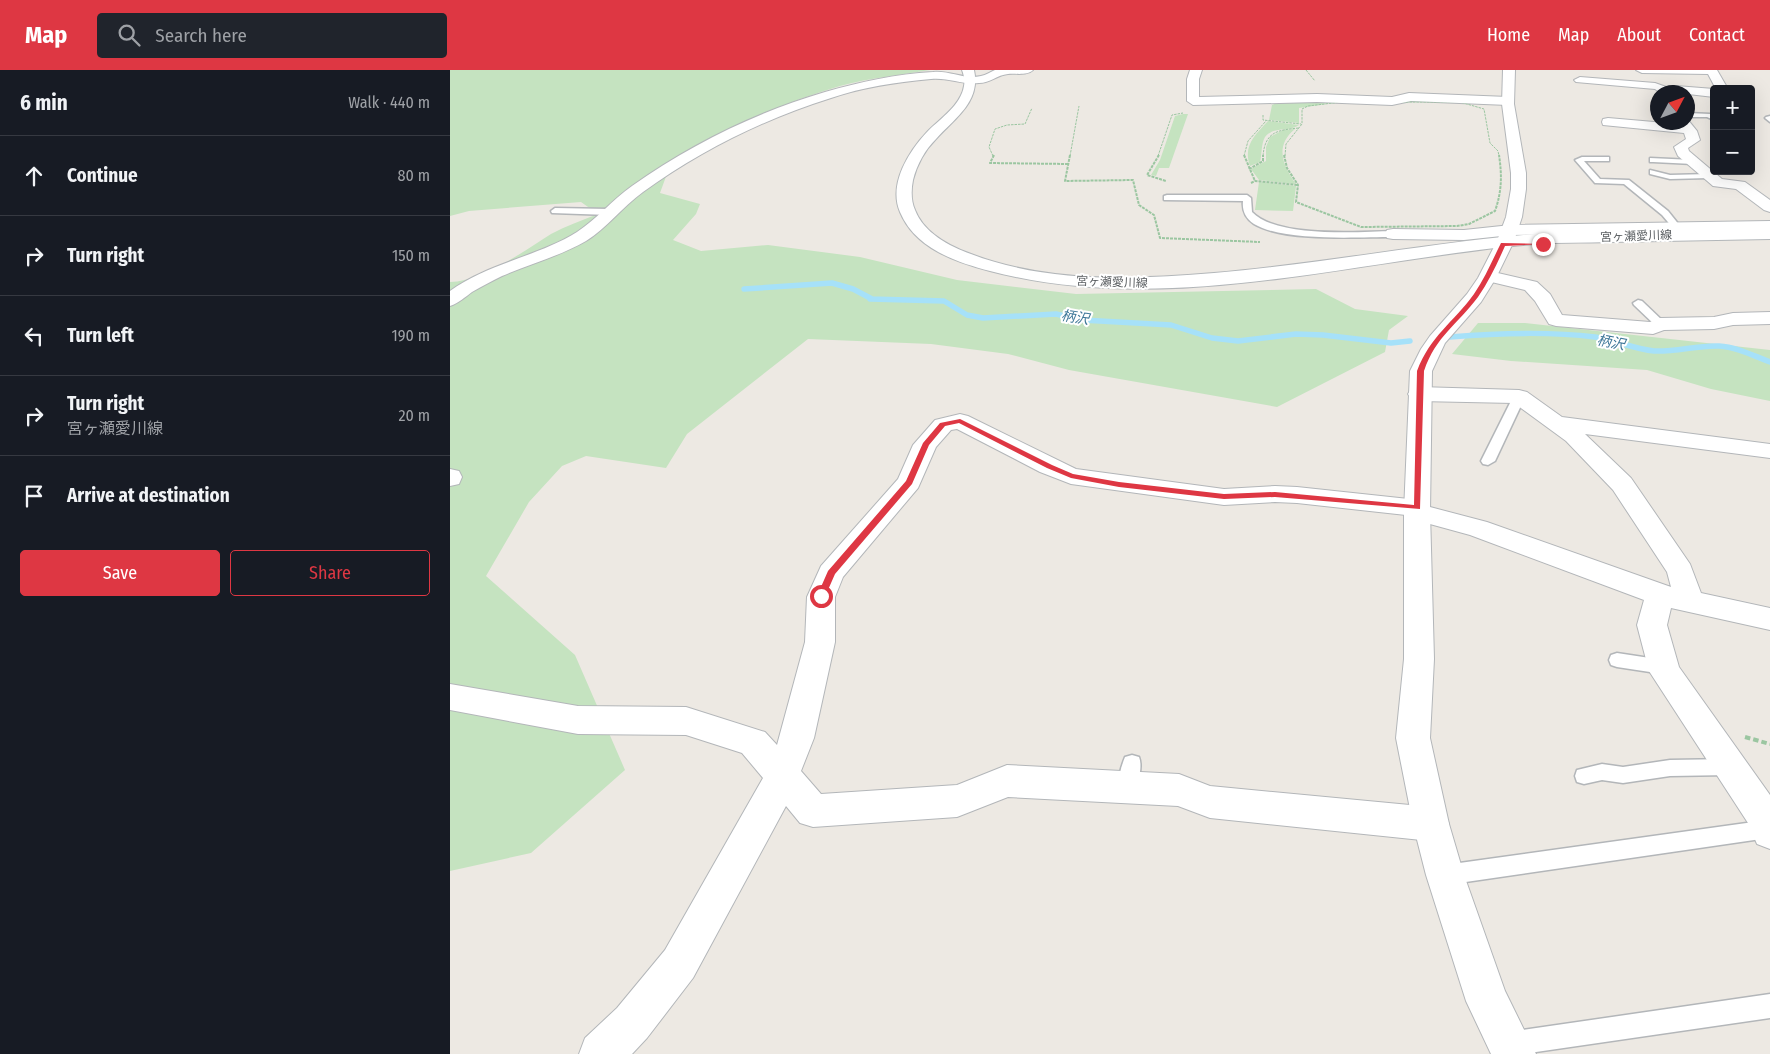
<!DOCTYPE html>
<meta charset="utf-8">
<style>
:root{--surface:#171b24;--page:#20242c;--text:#f1f3f6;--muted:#9ea1a6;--line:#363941;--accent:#de3743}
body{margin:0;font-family:"Fira Sans Condensed","Noto Sans JP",sans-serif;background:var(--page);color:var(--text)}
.controls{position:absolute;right:15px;top:15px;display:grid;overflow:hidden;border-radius:5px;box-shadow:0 5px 20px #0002}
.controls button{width:45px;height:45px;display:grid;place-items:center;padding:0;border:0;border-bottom:1px solid var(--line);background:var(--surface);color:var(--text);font:25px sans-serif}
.compass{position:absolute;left:1200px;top:15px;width:45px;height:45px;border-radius:50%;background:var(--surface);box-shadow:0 5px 20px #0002;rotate:49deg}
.stop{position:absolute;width:15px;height:15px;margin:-11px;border:4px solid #de3743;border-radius:50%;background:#fff}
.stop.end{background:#de3743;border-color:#fff;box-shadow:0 1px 5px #0008}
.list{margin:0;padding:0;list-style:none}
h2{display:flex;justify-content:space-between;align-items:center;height:65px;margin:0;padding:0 20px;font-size:21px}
h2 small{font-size:16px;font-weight:400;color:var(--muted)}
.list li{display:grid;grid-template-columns:32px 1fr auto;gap:15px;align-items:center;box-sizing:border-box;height:80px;padding:0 20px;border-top:1px solid var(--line)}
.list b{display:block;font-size:19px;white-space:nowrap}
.list p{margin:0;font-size:16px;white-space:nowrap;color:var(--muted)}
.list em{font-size:16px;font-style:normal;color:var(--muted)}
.actions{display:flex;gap:10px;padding:15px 20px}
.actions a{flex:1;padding:11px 0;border:1px solid var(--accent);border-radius:5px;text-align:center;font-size:18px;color:var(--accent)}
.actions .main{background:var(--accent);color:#fff}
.icon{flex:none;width:28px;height:28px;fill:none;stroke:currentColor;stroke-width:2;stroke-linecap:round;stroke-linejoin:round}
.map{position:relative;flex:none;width:1320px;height:984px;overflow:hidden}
header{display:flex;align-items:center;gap:30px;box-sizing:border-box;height:70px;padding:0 25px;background:var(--accent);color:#fff}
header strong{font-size:24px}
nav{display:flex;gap:28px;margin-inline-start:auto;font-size:18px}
.search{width:350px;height:45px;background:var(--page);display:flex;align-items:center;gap:12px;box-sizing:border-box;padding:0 18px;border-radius:5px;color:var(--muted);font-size:19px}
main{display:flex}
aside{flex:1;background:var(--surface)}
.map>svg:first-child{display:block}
.green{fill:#c5e3c0}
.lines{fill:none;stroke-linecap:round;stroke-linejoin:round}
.stream{stroke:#a6e1f9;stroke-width:5.5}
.service-casing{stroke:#b3b6b9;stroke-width:3}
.minor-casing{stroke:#b3b6b9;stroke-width:2}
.tertiary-casing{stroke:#b3b6b9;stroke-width:2}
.secondary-casing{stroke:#b2b6b9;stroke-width:2}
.path-far2{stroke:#9bc6a1;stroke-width:1;stroke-dasharray:2.5 1;stroke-linecap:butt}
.path-far1{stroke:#9bc6a1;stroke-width:2;stroke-dasharray:3 1;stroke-linecap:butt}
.path{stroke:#9bc6a1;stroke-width:4;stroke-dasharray:5.5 3;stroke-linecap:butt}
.service{fill:#fff;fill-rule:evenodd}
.minor{fill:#fff;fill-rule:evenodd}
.tertiary{fill:#fff;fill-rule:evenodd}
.secondary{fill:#fff;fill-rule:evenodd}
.route{fill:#de3743}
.labels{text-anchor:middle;stroke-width:4;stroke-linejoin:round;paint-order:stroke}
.far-street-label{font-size:12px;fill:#5b5f62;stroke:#fff}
.far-water-label{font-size:14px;font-style:italic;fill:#3f7899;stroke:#fff}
</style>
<header>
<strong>Map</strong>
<div class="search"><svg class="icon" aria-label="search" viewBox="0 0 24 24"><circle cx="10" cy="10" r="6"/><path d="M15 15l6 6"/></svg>Search here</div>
<nav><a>Home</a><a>Map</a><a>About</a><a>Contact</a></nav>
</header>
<main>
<aside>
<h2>6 min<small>Walk · 440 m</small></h2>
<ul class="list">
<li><svg class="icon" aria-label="ahead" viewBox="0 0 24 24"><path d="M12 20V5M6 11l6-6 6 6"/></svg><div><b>Continue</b></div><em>80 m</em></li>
<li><svg class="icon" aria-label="right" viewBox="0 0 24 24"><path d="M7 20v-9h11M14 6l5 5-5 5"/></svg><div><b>Turn right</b></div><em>150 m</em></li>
<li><svg class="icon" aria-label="left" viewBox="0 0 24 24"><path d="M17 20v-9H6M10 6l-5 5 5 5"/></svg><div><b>Turn left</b></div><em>190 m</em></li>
<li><svg class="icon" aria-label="right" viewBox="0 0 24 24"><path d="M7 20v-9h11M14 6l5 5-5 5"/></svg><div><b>Turn right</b><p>宮ヶ瀬愛川線</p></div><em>20 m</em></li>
<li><svg class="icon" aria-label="arrive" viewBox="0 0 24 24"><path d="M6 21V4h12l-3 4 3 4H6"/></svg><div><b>Arrive at destination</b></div></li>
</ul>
<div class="actions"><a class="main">Save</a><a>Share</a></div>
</aside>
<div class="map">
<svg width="1320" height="984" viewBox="0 0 1320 984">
<rect width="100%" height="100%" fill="#ede9e3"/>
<g class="green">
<path d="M0 0H480C451 5 419 8 390 16 330 33 276 61 222 90L210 123 250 134 246 144 223 170 251 181 318 175 410 187 507 210 626 224 866 219 905 239 958 246 939 260 935 282 827 337 619 300 558 284 481 274 358 269 237 364 216 398 136 386 112 396 79 432 36 506 125 585 175 700 81 783 0 801V212C33 211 74 181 101 164 116 156 133 150 148 144L131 132 19 141 0 146Z"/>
<path d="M861 31 877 34 849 38V53L819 50 822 35 827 33Z"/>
<path d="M733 44H738L719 98H709L706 106 701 105 710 90 725 46Z"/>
<path d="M818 51 849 55C840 62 823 56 815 67 811 74 812 84 810 92L800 96C793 76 804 66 818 51Z"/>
<path d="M845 59C824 76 833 96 846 114L809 110 801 99 816 91V77L820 67 833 60Z"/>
<path d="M809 112 846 116 843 141 805 140Z"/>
<path d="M1028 253H1075L1320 280V331L1261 319 1197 300 1061 291 1002 284Z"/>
</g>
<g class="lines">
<g class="stream">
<path d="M294 219 382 213 403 219 422 229H420L494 231 517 245 533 248 606 244 632 250 721 255 762 268 788 271 846 264 873 265 941 273 960 271"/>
<path d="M1000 267C1048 263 1097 261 1145 267 1165 270 1184 279 1204 281 1226 282 1248 275 1269 276 1287 277 1304 286 1320 292"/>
</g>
<defs>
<g id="service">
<path d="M1238 43 1260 44 1264 45V50L1257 47H1238Z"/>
<path d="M1320 46V52L1315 48 1316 47Z"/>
<path d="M1132 87H1159V91H1134L1150 109 1179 110 1218 141 1230 156 1229 158H1223L1212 145 1174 114 1145 113 1125 90Z"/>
<path d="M1200 88 1243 90 1247 92 1243 94 1203 92H1200Z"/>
<path d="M1200 100 1220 105 1259 104 1263 106 1259 108 1220 109 1200 104Z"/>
<path d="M717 125H797L801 128 802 142C827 168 908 162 943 161L948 164 943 167C907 167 834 172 804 154 795 148 792 140 793 131L714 130V126Z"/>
<path d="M105 138 159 139 163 142 159 145 102 143 101 141Z"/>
<path d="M1188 230 1192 231 1214 252 1215 254 1214 256H1206L1184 235 1183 233Z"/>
<path d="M1069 323 1075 327 1045 391 1038 395 1033 394 1031 391 1063 327Z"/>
<path d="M1167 583 1213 590 1219 592 1221 597 1219 602 1213 604 1167 597 1161 595 1159 590 1161 585Z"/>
<path d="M682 685 689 687C693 697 688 713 684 723L677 726 670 723C666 713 671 697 675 687Z"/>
<path d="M1280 689 1287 691 1289 697 1287 703 1280 705 1220 706 1173 713 1152 710 1134 714 1127 712 1125 706 1127 700 1152 694 1173 697 1220 690Z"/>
<path d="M1318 750H1320V768H1318L995 815 988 812 985 805 988 798 995 795Z"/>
<path d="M1320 924V948L1072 984 1051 982 1047 974 1051 966 1059 962Z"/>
</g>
<g id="minor">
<path d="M545 0H583C577 6 565 3 558 4 547 5 540 13 529 13 513 15 497 7 481 9 447 12 413 17 381 28 314 49 250 81 193 122 172 137 157 158 136 171 110 186 80 194 52 206 42 211 32 216 22 222 15 227 9 233 0 236V221C38 193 87 187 127 162 147 149 162 130 182 116 240 75 307 42 375 22 410 12 446 4 483 2 499 0 514 10 531 6 536 5 540 2 545 0Z"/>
<path d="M740 0H752L749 9V27L867 24 942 27 959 23 1058 27 1064 31 1058 35 961 31 942 35 867 32 743 35 737 31V9Z"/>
<path d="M1186 0H1267L1278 19H1266L1258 4 1192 3Z"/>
<path d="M1130 7 1205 13 1219 18 1226 16 1264 19V27L1238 24V22H1209L1205 19 1126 12 1124 10Z"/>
<path d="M1158 48 1227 54 1226 52H1238V50L1247 61 1250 70 1238 78 1239 81 1272 109 1295 112 1320 130V142L1314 140 1286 119 1263 116 1228 86 1224 77 1236 69 1234 63 1153 55 1152 52 1153 49Z"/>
<path d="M1320 151V161L1061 165 1014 170 943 169 937 168 935 164 937 160 943 159 1014 160 1061 155Z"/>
<path d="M1039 201 1087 212 1100 224 1112 245 1200 252 1210 248 1264 247 1283 243 1320 242V254L1283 255 1264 259 1214 260 1203 264 1106 256 1099 254 1085 231 1075 220 1033 210 1030 206 1033 202Z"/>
<path d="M969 317 1069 320 1077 322 1112 347 1320 374V388L1135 364 1181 408 1240 494 1251 523 1320 538V560L1221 538 1217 555 1229 597 1320 725V779L1307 774 1298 753 1199 601 1187 555 1194 530 1020 465 958 448 956 445 847 433 825 432 774 435 621 414 590 402 507 359 501 360 486 377 468 418 393 507 385 527V572L364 668 351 701 371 724 507 715 557 695 729 704 760 716 981 737 994 742 999 754 994 766 981 771 760 748 728 736 558 727 507 747 363 757 350 753 336 736 243 908 197 968 182 984H129L135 968 167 938 215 880 313 708 292 683 236 665 128 664 0 640V614L128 636 236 637 315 662 327 675 355 572 357 527 371 496 448 409 463 375 485 350 510 344 518 346 626 399 774 419 825 416 847 417 968 430 977 432 980 437 1037 452 1221 517 1217 502 1163 420 1116 371 1064 333 969 331 961 329 958 324 961 319Z"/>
<path d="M0 399 9 401 12 407 9 414 0 416Z"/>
</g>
<path id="tertiary" d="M1053 0H1065L1064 34 1076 103V119L1072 147 1064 171 1046 208 1031 232 995 273 982 301 980 442 984 589 980 668 999 754 1014 805 1055 921 1086 984H1041L1016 931 976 805 963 754 946 668 954 589V442L960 301 971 279 980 266 1017 224 1028 208 1047 171 1056 147 1061 119V103L1052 34Z"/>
<path id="secondary" d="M512 0H524C531 32 505 48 486 69 475 80 467 94 463 110 461 120 461 131 465 140 474 163 499 176 521 184 597 213 683 210 764 203 871 194 977 173 1085 164 1111 162 1137 163 1163 162 1216 161 1268 160 1320 159V169C1267 170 1213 171 1160 172 1135 173 1110 172 1085 174 907 189 718 248 540 201 505 192 465 178 450 142 438 114 459 81 478 61 491 48 511 35 514 16 515 11 514 5 512 0Z"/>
</defs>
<use href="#service" class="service-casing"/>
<use href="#minor" class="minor-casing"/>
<use href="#tertiary" class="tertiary-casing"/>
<use href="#secondary" class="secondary-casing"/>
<g class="path-far2">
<path d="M856 0 865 11"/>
<path d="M813 45V50L851 54"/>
<path d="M543 86 539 77 545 59 557 55 575 54 582 38"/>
<path d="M620 86 629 36"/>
<path d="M708 86 722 45 733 43"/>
<path d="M794 86 798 71 816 51"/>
<path d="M813 86C815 62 827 60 849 58"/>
<path d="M835 86 836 74 852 54V39L858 36 891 32H1010L1034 39 1040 73 1048 81 1049 86"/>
</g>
<g class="path-far1">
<path d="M544 85 540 93 618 94"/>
<path d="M620 85 615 111 683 110 689 135 704 145 710 168 810 172"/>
<path d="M709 85 697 105 716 111"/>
<path d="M794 85 805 111"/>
<path d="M834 85 837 98 848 115 846 132 911 157 1007 156 1019 154 1045 141C1052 121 1052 105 1049 85"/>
<path d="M799 99 813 91V85"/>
<path d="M801 113 805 111 848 115"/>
</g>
<path class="path" d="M1295 667 1320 674"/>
<use href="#service" class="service"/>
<use href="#minor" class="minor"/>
<use href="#tertiary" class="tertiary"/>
<use href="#secondary" class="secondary"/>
</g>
<path class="route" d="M1051 173 1095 174 1055 176C1047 194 1039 211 1028 227 1007 255 986 266 974 301L970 439 825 427 774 429 669 417 621 408 597 398 509 353 495 356 479 375 462 414 385 504 374 529H368L367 526 378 501 456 411 473 373 490 353 510 349 602 395 623 404 669 412 774 424 825 422 964 435 967 301C981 265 1003 253 1024 224 1035 208 1042 191 1051 173Z"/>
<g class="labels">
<g class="far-street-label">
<text transform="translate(1186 166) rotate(-2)" y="4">宮ヶ瀬愛川線</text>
<text transform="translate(662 212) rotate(2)" y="4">宮ヶ瀬愛川線</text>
</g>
<g class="far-water-label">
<text transform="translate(625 247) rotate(9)" y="5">柄沢</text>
<text transform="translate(1161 272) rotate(11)" y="5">柄沢</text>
</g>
</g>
</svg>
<div class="controls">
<button>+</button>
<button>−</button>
</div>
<svg class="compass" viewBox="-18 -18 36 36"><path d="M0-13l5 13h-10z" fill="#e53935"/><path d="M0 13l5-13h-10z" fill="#9ea1a6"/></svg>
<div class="stop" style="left:371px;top:526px"></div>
<div class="stop end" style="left:1093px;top:174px"></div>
</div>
</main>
